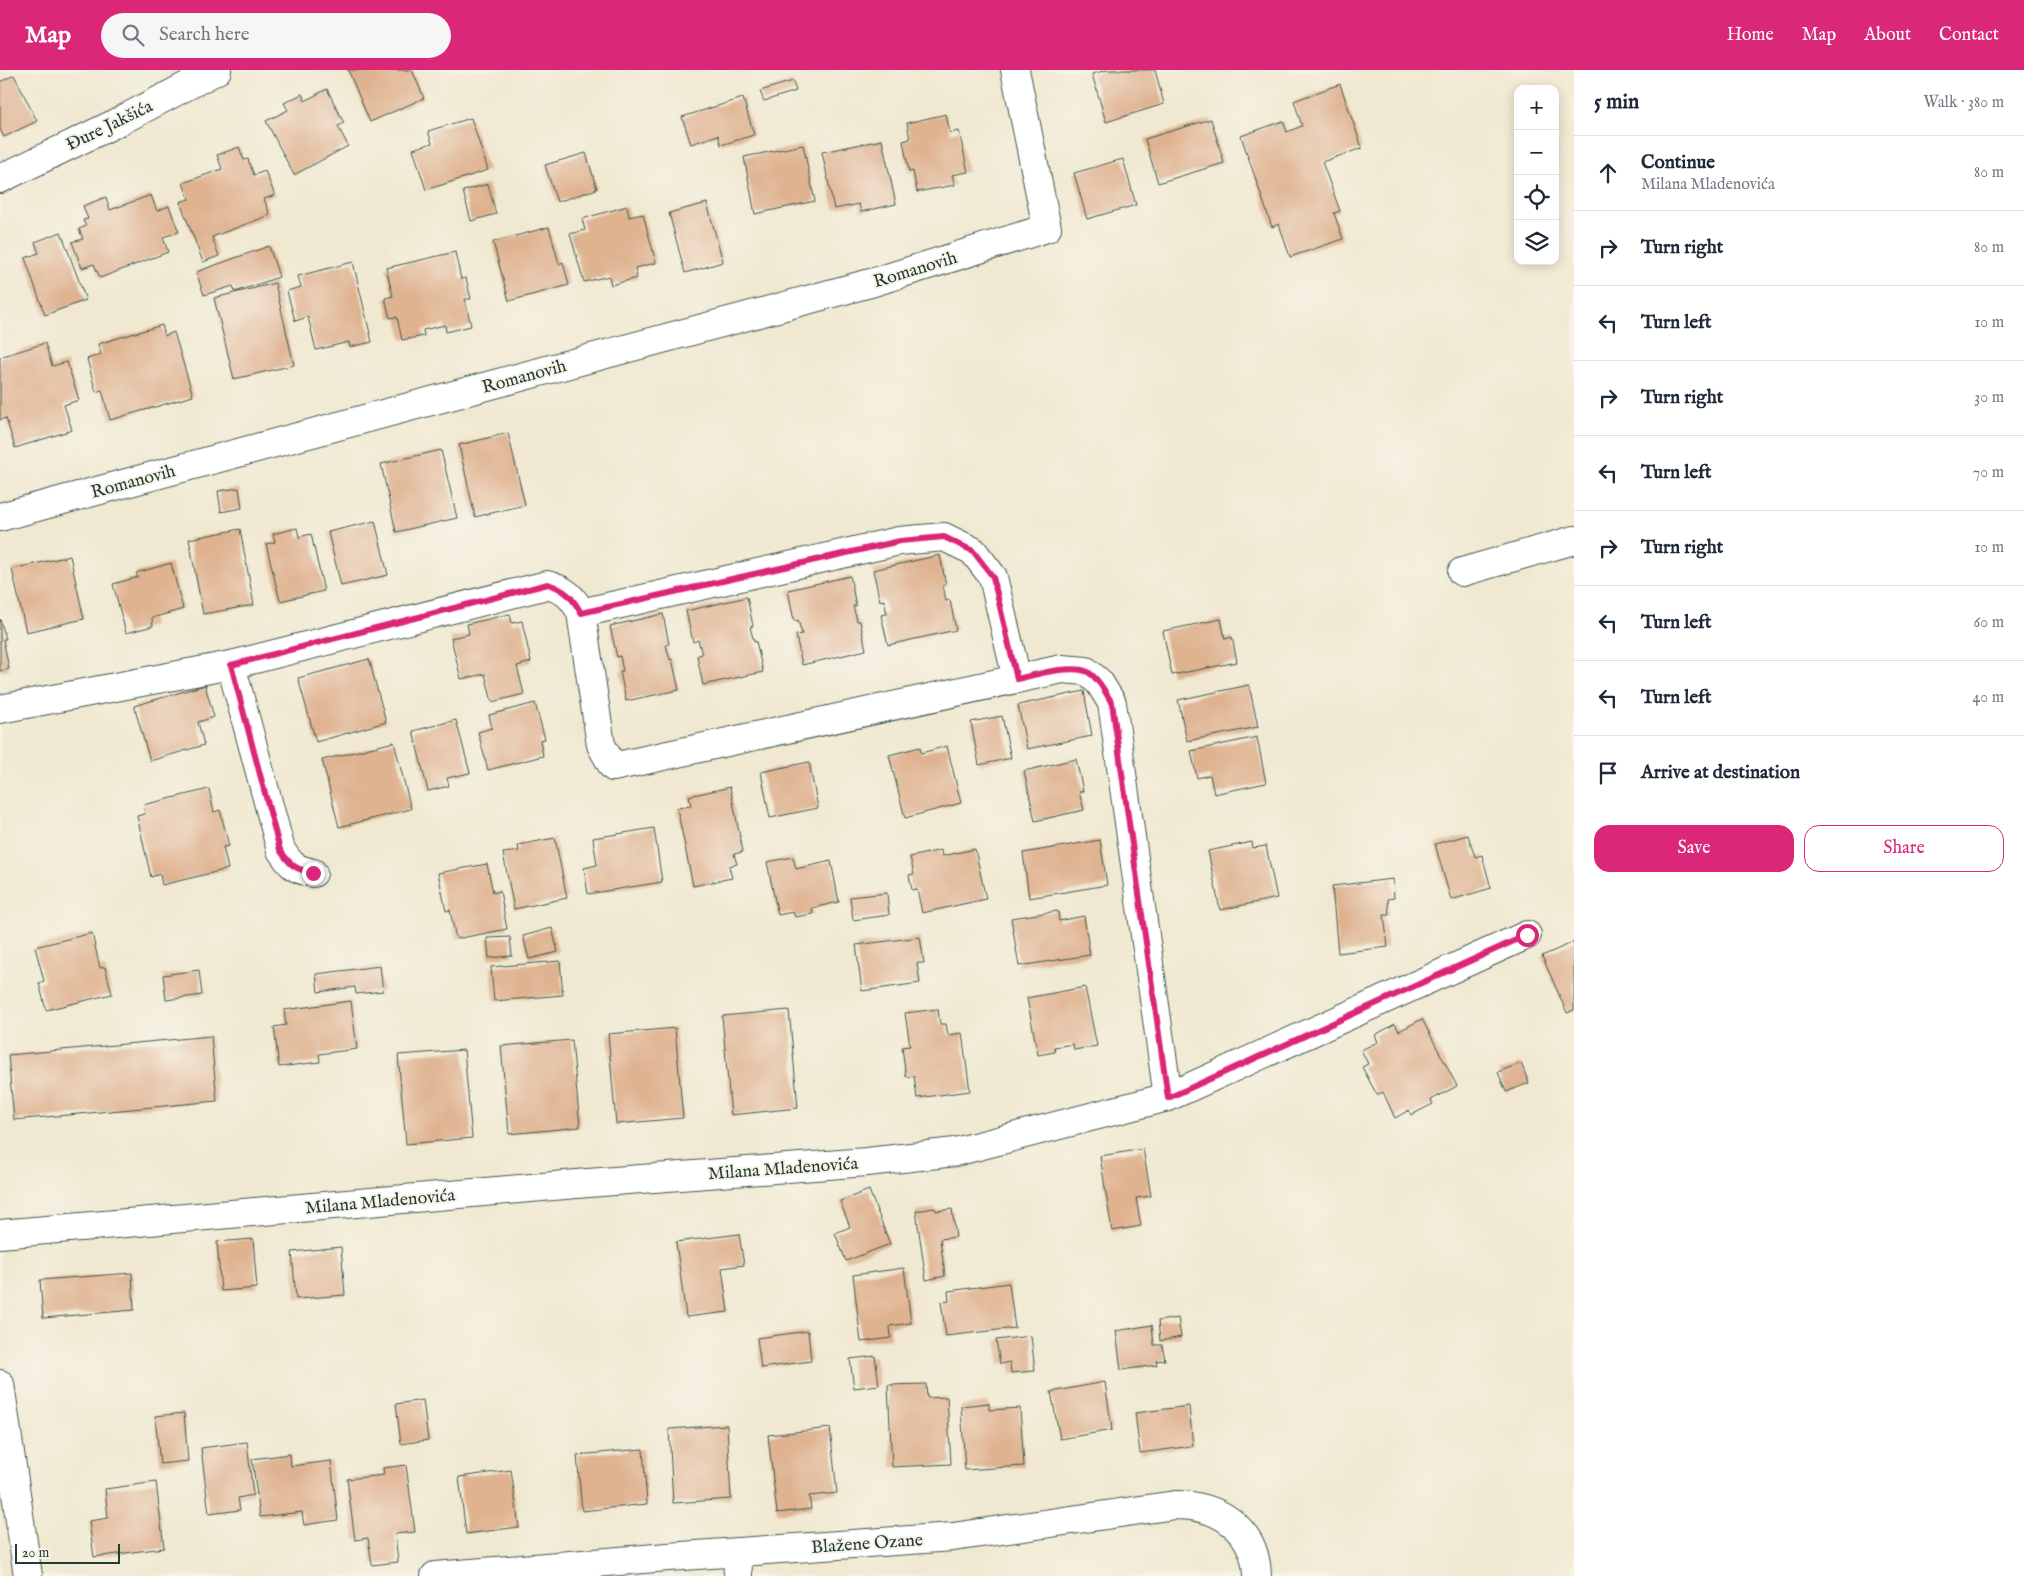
<!DOCTYPE html>
<meta charset="utf-8">
<style>
:root{--surface:#fff;--page:#f6f6f7;--text:#1f2937;--muted:#747a83;--line:#e0e1e3;--accent:#db2777}
body{margin:0;font-family:"IM FELL English",serif;background:var(--page);color:var(--text)}
.controls{position:absolute;right:15px;top:15px;display:grid;overflow:hidden;border-radius:10px;box-shadow:0 2px 12px #0003}
.controls button{width:45px;height:45px;display:grid;place-items:center;padding:0;border:0;border-bottom:1px solid var(--line);background:var(--surface);color:var(--text);font:25px sans-serif}
.scale{position:absolute;left:15px;bottom:12px;width:105px;box-sizing:border-box;padding-left:5px;border:2px solid #1f3d34;border-top:0;font-size:14px;line-height:18px;white-space:nowrap;color:#1f3d34;-webkit-text-stroke:4px #f7f3e8;paint-order:stroke}
.stop{position:absolute;width:15px;height:15px;margin:-11px;border:4px solid #db2777;border-radius:50%;background:#fff}
.stop.end{background:#db2777;border-color:#fff;box-shadow:0 1px 5px #0008}
.list{margin:0;padding:0;list-style:none}
h2{display:flex;justify-content:space-between;align-items:center;height:65px;margin:0;padding:0 20px;font-size:21px}
h2 small{font-size:16px;font-weight:400;color:var(--muted)}
.list li{display:grid;grid-template-columns:32px 1fr auto;gap:15px;align-items:center;box-sizing:border-box;height:75px;padding:0 20px;border-top:1px solid var(--line)}
.list b{display:block;font-size:19px;white-space:nowrap}
.list p{margin:0;font-size:16px;white-space:nowrap;color:var(--muted)}
.list em{font-size:16px;font-style:normal;color:var(--muted)}
.actions{display:flex;gap:10px;padding:15px 20px}
.actions a{flex:1;padding:11px 0;border:1px solid var(--accent);border-radius:15px;text-align:center;font-size:18px;color:var(--accent)}
.actions .main{background:var(--accent);color:#fff}
.icon{flex:none;width:28px;height:28px;fill:none;stroke:currentColor;stroke-width:2;stroke-linecap:round;stroke-linejoin:round}
.map{position:relative;flex:none;width:1574px;height:1506px;overflow:hidden}
header{display:flex;align-items:center;gap:30px;box-sizing:border-box;height:70px;padding:0 25px;background:var(--accent);color:#fff}
header strong{font-size:24px}
nav{display:flex;gap:28px;margin-inline-start:auto;font-size:18px}
.search{width:350px;height:45px;background:var(--page);display:flex;align-items:center;gap:12px;box-sizing:border-box;padding:0 18px;border-radius:28px;color:var(--muted);font-size:19px}
main{display:flex}
aside{flex:1;background:var(--surface)}
.map>svg:first-child{display:block}
.building{fill:#dfb290}
.lines{fill:none;stroke-linecap:round;stroke-linejoin:round}
.minor-casing{stroke:#3e574b;stroke-width:30}
.minor{stroke:#fff;stroke-width:28}
.route{stroke:#db2777;stroke-width:6}
.labels{text-anchor:middle;stroke-width:4;stroke-linejoin:round;paint-order:stroke}
.street-label{font-size:18px;fill:#1f3d34;stroke:#f7f3e8}
</style>
<header>
<strong>Map</strong>
<div class="search"><svg class="icon" aria-label="search" viewBox="0 0 24 24"><circle cx="10" cy="10" r="6"/><path d="M15 15l6 6"/></svg>Search here</div>
<nav><a>Home</a><a>Map</a><a>About</a><a>Contact</a></nav>
</header>
<main>
<div class="map">
<svg width="1574" height="1506" viewBox="0 0 1574 1506">
<rect width="100%" height="100%" fill="#f7f3e8"/>
<filter id="ink" filterUnits="userSpaceOnUse"><feTurbulence type="fractalNoise" baseFrequency=".02" numOctaves="2"/><feDisplacementMap in="SourceGraphic" scale="10" xChannelSelector="R" yChannelSelector="G"/><feConvolveMatrix kernelMatrix="1 2 1 2 8 2 1 2 1" color-interpolation-filters="sRGB"/></filter>
<filter id="wash" filterUnits="userSpaceOnUse"><feTurbulence type="fractalNoise" baseFrequency=".0096" numOctaves="4" result="noise"/><feDisplacementMap in="SourceGraphic" scale="20" xChannelSelector="R" yChannelSelector="G"/><feGaussianBlur stdDeviation="1.12" result="paint"/><feColorMatrix in="noise" values="0 0 0 0 0 0 0 0 0 0 0 0 0 0 0 0 0 1.4 0 .05"/><feComposite in="paint" operator="in"/></filter>
<g filter="url(#wash)">
<rect width="100%" height="100%" fill="#f0e8d0"/>
<g id="blocks">
<g class="building">
<path d="M348 0H412L424 28 370 52Z"/>
<path d="M1107 0H1155L1164 34 1106 52 1092 4Z"/>
<path d="M14 5 37 51 4 67 0 59V12Z"/>
<path d="M793 11 796 21 764 31 760 21Z"/>
<path d="M1340 14 1362 78 1322 92 1340 141 1334 143 1343 169 1290 187 1279 154 1272 157 1241 66 1283 51 1287 62 1302 56 1294 31Z"/>
<path d="M327 19 344 53 338 56 348 76 294 105 266 51 288 40 284 33 302 24 305 31Z"/>
<path d="M743 28 754 65 721 75 718 65 691 74 682 47Z"/>
<path d="M946 44 950 63 959 61 968 102 952 105 955 115 917 122 913 101 909 102 903 71 910 69 907 53Z"/>
<path d="M471 48 488 100 426 120 413 79 432 73 428 61Z"/>
<path d="M1211 49 1224 93 1158 113 1145 69Z"/>
<path d="M882 70 896 134 861 142 859 134 834 139 822 82Z"/>
<path d="M803 75 815 131 755 144 744 87Z"/>
<path d="M239 77 244 90 248 89 254 105 265 101 275 125 264 129 270 145 212 167 219 186 203 192 180 132 189 129 183 113 222 99 217 85Z"/>
<path d="M586 83 597 119 557 132 545 95Z"/>
<path d="M1123 89 1136 135 1087 149 1074 103Z"/>
<path d="M488 114 496 144 471 151 463 121Z"/>
<path d="M151 125 157 141 169 136 179 162 163 167 168 182 100 208 94 194 82 198 72 172 83 169 79 159 86 156 83 150 88 149 83 136 106 127 110 140Z"/>
<path d="M707 133 723 192 685 203 669 143Z"/>
<path d="M627 136 629 147 643 144 656 193 635 198 637 208 611 215 609 206 584 212 570 164 585 160 582 149Z"/>
<path d="M549 157 559 194 563 192 569 215 509 231 493 172Z"/>
<path d="M61 162 86 230 45 245 25 188 39 183 35 172Z"/>
<path d="M269 176 279 207 235 222 233 216 204 225 196 202Z"/>
<path d="M455 182 461 209 466 208 471 229H465L471 256 446 262 445 255 423 260 424 266 402 270 397 247 390 248 385 228 393 226 386 198Z"/>
<path d="M353 192 372 272 350 277 349 272 316 280 308 247 295 251 287 221 301 217 298 206Z"/>
<path d="M275 213 294 295 234 309 214 228Z"/>
<path d="M162 255 165 266 174 262 193 326 110 350 102 320 96 322 87 289 101 284 98 274Z"/>
<path d="M45 273 52 296 67 292 79 330 64 335 72 360 15 378 6 348 0 350V287Z"/>
<path d="M508 363 525 435 475 447 459 375Z"/>
<path d="M441 380 457 448 396 462 381 394Z"/>
<path d="M239 418 242 438 221 442 218 421Z"/>
<path d="M375 451 388 505 341 516 328 462Z"/>
<path d="M297 458 299 467 311 464 324 521 280 531 266 474 275 472 273 464Z"/>
<path d="M240 459 254 535 203 544 189 469Z"/>
<path d="M940 485 946 515H943L946 531 950 530 956 560 888 575 881 545 887 544 884 530 880 531 873 500Z"/>
<path d="M70 486 84 549 26 562 12 499Z"/>
<path d="M171 493 183 539 152 548 153 556 126 563 113 514 138 507 136 503Z"/>
<path d="M850 506 856 536H853L857 551H860L866 580 802 595 796 565 802 564 798 550 794 551 788 520Z"/>
<path d="M747 527 753 556 750 557 754 572 756 571 763 602 703 615 697 586 702 584 698 570 693 572 686 541Z"/>
<path d="M510 544 512 553 522 551 531 592 517 596 524 624 492 632 485 604 461 609 451 568 469 564 467 554Z"/>
<path d="M663 544 669 574 666 575 670 590 672 589 679 620 626 631 620 601H623L620 586 617 587 610 556Z"/>
<path d="M0 549 6 569H3L9 599 0 601Z"/>
<path d="M1221 549 1225 569 1232 567 1237 592 1172 605 1163 561Z"/>
<path d="M369 589 386 652 316 672 298 608Z"/>
<path d="M205 615 214 647 198 652 204 675 150 691 134 636Z"/>
<path d="M1249 615 1258 657 1187 671 1178 630Z"/>
<path d="M1084 621 1092 666 1027 679 1018 635Z"/>
<path d="M535 633 545 669 540 670 543 686 488 700 478 662 492 658 489 645Z"/>
<path d="M1002 646 1011 688 979 695 971 652Z"/>
<path d="M456 650 470 703 447 708 449 716 428 721 413 661Z"/>
<path d="M1257 667 1266 713 1214 724 1210 705 1197 708 1191 681Z"/>
<path d="M394 672 411 739 339 757 322 690Z"/>
<path d="M947 676 961 733 905 748 889 685 920 677 921 683Z"/>
<path d="M1076 689 1083 721 1079 722 1084 740 1035 751 1024 701Z"/>
<path d="M809 692 818 738 770 748 761 702Z"/>
<path d="M730 717 743 782 734 784 737 794 729 796 732 808 693 816 677 738 691 736 689 726Z"/>
<path d="M209 719 214 742 220 740 229 776 223 777 228 799 162 815 160 804 151 807 137 746 145 744 143 735Z"/>
<path d="M654 758 662 812 588 824 584 798 597 795 593 768Z"/>
<path d="M1468 765 1475 787 1482 785 1491 818 1451 830 1435 774Z"/>
<path d="M555 768 567 828 514 839 503 783 519 781 518 775Z"/>
<path d="M1100 770 1107 815 1029 828 1023 783Z"/>
<path d="M1252 772 1253 778 1266 776 1277 828 1220 840 1208 781Z"/>
<path d="M975 779 986 829 922 843 917 819 912 820 909 805 914 804 910 787 941 780 942 786Z"/>
<path d="M793 787 796 799 831 791 839 832 812 838 813 844 795 847 793 842 778 845 767 792Z"/>
<path d="M487 794 493 823 500 821 507 859 456 869 450 840 446 841 438 803Z"/>
<path d="M1393 809 1394 828 1388 829 1389 845H1384L1388 877 1338 883 1332 816Z"/>
<path d="M887 823 889 845 853 850 850 827Z"/>
<path d="M1058 841 1059 851 1084 846 1090 885 1019 896 1011 848Z"/>
<path d="M552 858 558 882 529 889 523 866Z"/>
<path d="M92 863 100 898 105 897 112 924 46 940 39 913 44 911 35 877Z"/>
<path d="M510 867 512 886 489 888 487 868Z"/>
<path d="M920 867 924 893H917L920 913 862 921 856 875Z"/>
<path d="M1574 872V940L1567 943 1542 886Z"/>
<path d="M560 891 563 925 494 931 491 897Z"/>
<path d="M380 896 383 921 356 924 355 917 318 922 316 904Z"/>
<path d="M199 900 202 925 166 930 163 905Z"/>
<path d="M1085 917 1097 976 1074 980 1073 974 1054 977 1055 982 1038 985 1027 928Z"/>
<path d="M351 931 357 979 319 984 320 992 279 997 274 957 286 955 284 940Z"/>
<path d="M938 939 940 954H946L948 965 962 963 970 1021 917 1028 914 1006 906 1007 902 977 910 976 905 943Z"/>
<path d="M789 940 798 1038 731 1045 722 946Z"/>
<path d="M1422 949 1457 1016 1431 1030 1433 1034 1411 1045 1409 1040 1395 1048 1383 1022 1377 1025 1362 997 1368 994 1361 980 1378 972 1375 965 1395 954 1399 961Z"/>
<path d="M675 958 683 1048 616 1054 608 964Z"/>
<path d="M211 966 217 1031 14 1050 8 985Z"/>
<path d="M572 970 580 1057 509 1064 501 976Z"/>
<path d="M464 980 472 1068 406 1074 398 985Z"/>
<path d="M1521 993 1529 1013 1506 1022 1498 1002Z"/>
<path d="M1143 1079 1151 1126 1136 1128 1141 1156 1112 1161 1100 1086Z"/>
<path d="M869 1120 890 1174 846 1191 835 1163 850 1157 840 1131Z"/>
<path d="M935 1138 936 1141 952 1139 956 1167 940 1169 945 1206 926 1210 916 1141Z"/>
<path d="M739 1164 744 1195 722 1198 728 1242 686 1247 676 1172Z"/>
<path d="M253 1169 257 1218 221 1221 217 1172Z"/>
<path d="M341 1177 345 1225 296 1229 292 1182Z"/>
<path d="M904 1198 911 1253 890 1256 891 1268 861 1272 853 1205Z"/>
<path d="M132 1203 134 1240 43 1248 40 1210Z"/>
<path d="M1009 1213 1015 1258 946 1266 941 1232 949 1231 948 1221Z"/>
<path d="M1178 1248 1181 1267 1160 1271 1158 1251Z"/>
<path d="M1152 1255 1154 1275H1162L1165 1290 1156 1291 1157 1295 1121 1300 1116 1261Z"/>
<path d="M808 1261 811 1291 761 1298 757 1268Z"/>
<path d="M1031 1266 1035 1301 1011 1303 1010 1292 1000 1294 996 1270Z"/>
<path d="M875 1286 879 1315 854 1318 850 1289Z"/>
<path d="M1105 1312 1112 1360 1060 1369 1051 1322Z"/>
<path d="M926 1314 927 1328 947 1327 951 1394 892 1397 888 1315Z"/>
<path d="M423 1330 428 1370 401 1374 396 1334Z"/>
<path d="M989 1333V1340L1020 1338 1024 1396 965 1400 961 1336Z"/>
<path d="M1189 1336 1193 1376 1140 1383 1135 1343Z"/>
<path d="M184 1343 188 1391 160 1394 155 1346Z"/>
<path d="M727 1355 731 1429 673 1433 669 1359Z"/>
<path d="M830 1358 837 1423 809 1426 811 1439 777 1443 768 1365Z"/>
<path d="M247 1372 253 1425 238 1428 240 1440 209 1444 201 1378Z"/>
<path d="M643 1379 647 1434 582 1441 577 1385Z"/>
<path d="M290 1384 291 1396 331 1391 338 1450 304 1455 302 1442 260 1447 252 1389Z"/>
<path d="M406 1395 415 1462 395 1464 398 1492 372 1495 368 1468 355 1470 347 1409 384 1405 383 1398Z"/>
<path d="M511 1400 519 1457 466 1464 459 1407Z"/>
<path d="M156 1412 164 1478 94 1487 89 1451 108 1448 105 1419Z"/>
</g>
</g>
</g>
<g filter="url(#ink)">
<use href="#blocks" fill-opacity="0" stroke="#3e574b" stroke-width="1"/>
<g class="lines">
<defs>
<g id="minor">
<path d="M0 109 120 51 217 0"/>
<path d="M0 447 874 212 1047 158 1015 0"/>
<path d="M1462 502 1574 470"/>
<path d="M581 543 899 471 944 467 973 481 993 507 1017 609"/>
<path d="M231 595 281 780C291 796 295 799 313 803"/>
<path d="M0 639 231 595 547 515C566 520 573 527 581 543L601 675 613 697 1062 599 1086 601 1099 612 1112 633 1168 1027"/>
<path d="M0 1164 588 1113 867 1092 955 1082 1168 1027 1527 865"/>
<path d="M0 1314 28 1506"/>
<path d="M737 1482 738 1506"/>
<path d="M435 1506 668 1487 953 1467 1175 1435C1219 1435 1256 1459 1257 1506"/>
</g>
</defs>
<use href="#minor" class="minor-casing"/>
<use href="#minor" class="minor"/>
</g>
</g>
<g class="lines" filter="url(#ink)">
<path class="route" d="M313 803C295 799 291 796 280 780L231 595 548 514C566 520 572 527 581 543L900 471 944 467 973 481 993 507 1017 609C1034 605 1073 594 1088 602 1099 609 1105 622 1112 633L1168 1028 1527 865"/>
</g>
<g class="labels">
<g class="street-label">
<text transform="translate(109 55) rotate(-26)" y="6">Đure Jakšića</text>
<text transform="translate(915 199) rotate(-17)" y="6">Romanovih</text>
<text transform="translate(524 306) rotate(-15)" y="6">Romanovih</text>
<text transform="translate(133 411) rotate(-15)" y="6">Romanovih</text>
<text transform="translate(783 1098) rotate(-4)" y="6">Milana Mladenovića</text>
<text transform="translate(380 1131) rotate(-5)" y="6">Milana Mladenovića</text>
<text transform="translate(867 1473) rotate(-4)" y="6">Blažene Ozane</text>
</g>
</g>
</svg>
<div class="controls">
<button>+</button>
<button>−</button>
<button><svg class="icon" aria-label="locate" viewBox="0 0 24 24"><circle cx="12" cy="12" r="6"/><path d="M12 2v4M12 18v4M2 12h4M18 12h4"/></svg></button>
<button><svg class="icon" aria-label="layers" viewBox="0 0 24 24"><path d="M12 4l9 5-9 5-9-5zM3 14l9 5 9-5"/></svg></button>
</div>
<div class="scale">20 m</div>
<div class="stop" style="left:1527px;top:865px"></div>
<div class="stop end" style="left:313px;top:803px"></div>
</div>
<aside>
<h2>5 min<small>Walk · 380 m</small></h2>
<ul class="list">
<li><svg class="icon" aria-label="ahead" viewBox="0 0 24 24"><path d="M12 20V5M6 11l6-6 6 6"/></svg><div><b>Continue</b><p>Milana Mladenovića</p></div><em>80 m</em></li>
<li><svg class="icon" aria-label="right" viewBox="0 0 24 24"><path d="M7 20v-9h11M14 6l5 5-5 5"/></svg><div><b>Turn right</b></div><em>80 m</em></li>
<li><svg class="icon" aria-label="left" viewBox="0 0 24 24"><path d="M17 20v-9H6M10 6l-5 5 5 5"/></svg><div><b>Turn left</b></div><em>10 m</em></li>
<li><svg class="icon" aria-label="right" viewBox="0 0 24 24"><path d="M7 20v-9h11M14 6l5 5-5 5"/></svg><div><b>Turn right</b></div><em>30 m</em></li>
<li><svg class="icon" aria-label="left" viewBox="0 0 24 24"><path d="M17 20v-9H6M10 6l-5 5 5 5"/></svg><div><b>Turn left</b></div><em>70 m</em></li>
<li><svg class="icon" aria-label="right" viewBox="0 0 24 24"><path d="M7 20v-9h11M14 6l5 5-5 5"/></svg><div><b>Turn right</b></div><em>10 m</em></li>
<li><svg class="icon" aria-label="left" viewBox="0 0 24 24"><path d="M17 20v-9H6M10 6l-5 5 5 5"/></svg><div><b>Turn left</b></div><em>60 m</em></li>
<li><svg class="icon" aria-label="left" viewBox="0 0 24 24"><path d="M17 20v-9H6M10 6l-5 5 5 5"/></svg><div><b>Turn left</b></div><em>40 m</em></li>
<li><svg class="icon" aria-label="arrive" viewBox="0 0 24 24"><path d="M6 21V4h12l-3 4 3 4H6"/></svg><div><b>Arrive at destination</b></div></li>
</ul>
<div class="actions"><a class="main">Save</a><a>Share</a></div>
</aside>
</main>
